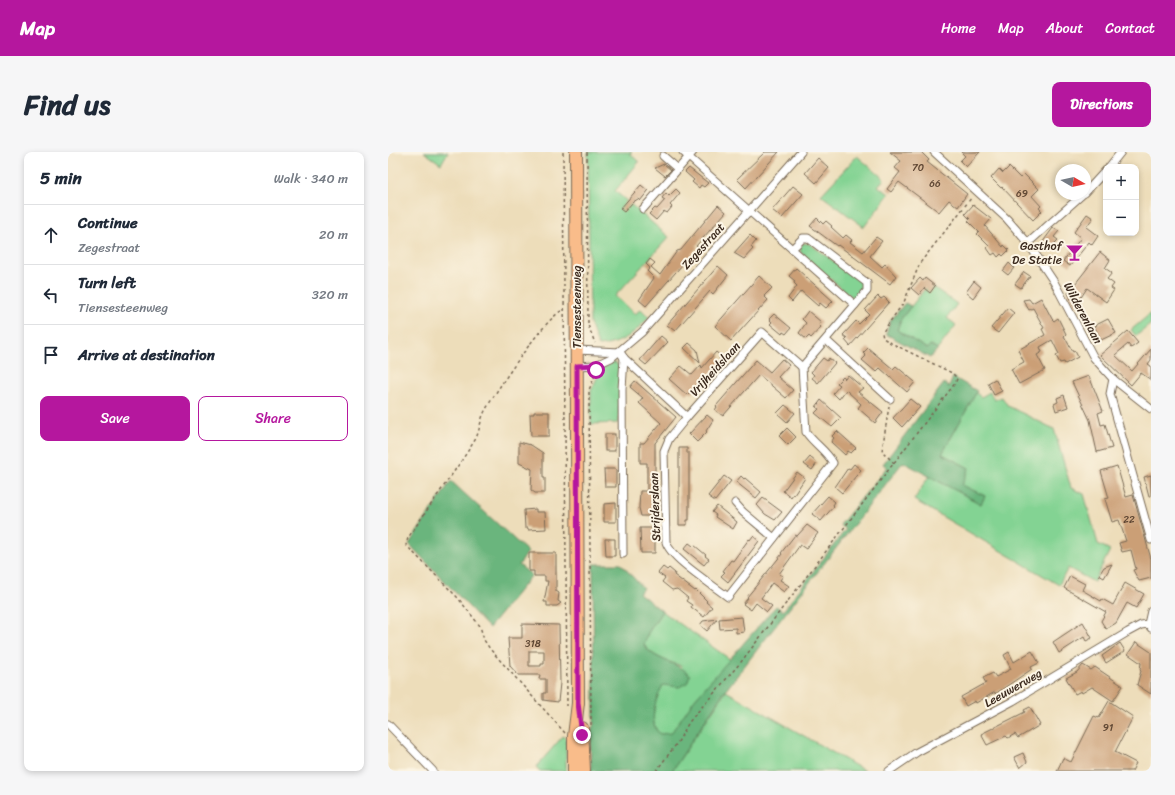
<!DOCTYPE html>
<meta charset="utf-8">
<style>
:root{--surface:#fff;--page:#f6f6f7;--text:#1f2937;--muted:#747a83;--line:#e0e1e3;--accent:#b5179e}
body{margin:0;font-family:Sriracha,sans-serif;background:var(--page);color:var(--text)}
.controls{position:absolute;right:12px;top:12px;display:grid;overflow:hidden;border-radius:8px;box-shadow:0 2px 6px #0003}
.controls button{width:36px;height:36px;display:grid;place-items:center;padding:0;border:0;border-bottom:1px solid var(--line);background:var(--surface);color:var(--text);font:20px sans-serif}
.compass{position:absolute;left:667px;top:12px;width:36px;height:36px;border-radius:50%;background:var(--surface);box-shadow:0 2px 6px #0003;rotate:99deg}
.stop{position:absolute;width:12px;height:12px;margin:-9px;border:3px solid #b5179e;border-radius:50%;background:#fff}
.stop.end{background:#b5179e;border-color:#fff;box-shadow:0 1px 4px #0008}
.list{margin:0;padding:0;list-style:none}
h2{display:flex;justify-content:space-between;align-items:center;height:52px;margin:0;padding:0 16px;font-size:17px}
h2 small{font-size:13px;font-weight:400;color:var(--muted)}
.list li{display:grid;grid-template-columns:26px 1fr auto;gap:12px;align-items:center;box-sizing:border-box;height:60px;padding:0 16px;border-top:1px solid var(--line)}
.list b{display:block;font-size:15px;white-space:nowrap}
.list p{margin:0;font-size:13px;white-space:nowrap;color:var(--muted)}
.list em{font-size:13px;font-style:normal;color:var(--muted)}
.actions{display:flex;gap:8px;padding:12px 16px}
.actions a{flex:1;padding:9px 0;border:1px solid var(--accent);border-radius:8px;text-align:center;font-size:14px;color:var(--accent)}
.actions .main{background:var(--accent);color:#fff}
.icon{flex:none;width:22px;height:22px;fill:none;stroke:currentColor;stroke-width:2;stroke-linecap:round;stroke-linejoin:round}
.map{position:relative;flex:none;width:763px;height:619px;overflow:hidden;border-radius:8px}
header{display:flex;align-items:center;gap:24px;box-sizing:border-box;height:56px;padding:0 20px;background:var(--accent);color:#fff}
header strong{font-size:19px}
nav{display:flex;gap:22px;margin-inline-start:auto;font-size:14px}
.intro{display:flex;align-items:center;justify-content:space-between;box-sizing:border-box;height:96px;padding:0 24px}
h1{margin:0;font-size:28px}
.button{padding:10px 18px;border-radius:8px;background:var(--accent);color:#fff;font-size:14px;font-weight:700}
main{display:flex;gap:24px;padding:0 24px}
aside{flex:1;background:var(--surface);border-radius:8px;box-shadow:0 2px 6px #0003}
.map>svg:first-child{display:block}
.green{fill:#83d393;stroke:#5f7e58}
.forest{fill:#6ab57d;stroke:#52704e}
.building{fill:#cb9f76;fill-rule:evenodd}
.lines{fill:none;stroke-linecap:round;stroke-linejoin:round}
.street-casing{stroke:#796955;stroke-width:9}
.primary-casing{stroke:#796955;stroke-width:14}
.path{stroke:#796955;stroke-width:1.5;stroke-dasharray:3 3;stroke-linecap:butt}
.street{stroke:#fff;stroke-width:7}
.primary{stroke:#f9bc8a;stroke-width:12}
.route{stroke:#b5179e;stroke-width:5}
.labels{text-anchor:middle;stroke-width:4;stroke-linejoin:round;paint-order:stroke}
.number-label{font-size:10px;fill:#5f4734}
.street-label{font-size:12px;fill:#3b2a1e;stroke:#fcf5e5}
.poi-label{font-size:12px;fill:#3b2a1e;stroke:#fcf5e5;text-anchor:end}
</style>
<header>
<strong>Map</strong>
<nav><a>Home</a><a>Map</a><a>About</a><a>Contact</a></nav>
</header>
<div class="intro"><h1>Find us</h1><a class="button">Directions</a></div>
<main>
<aside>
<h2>5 min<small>Walk · 340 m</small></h2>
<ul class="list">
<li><svg class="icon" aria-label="ahead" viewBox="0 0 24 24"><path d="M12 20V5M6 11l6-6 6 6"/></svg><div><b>Continue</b><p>Zegestraat</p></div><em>20 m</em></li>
<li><svg class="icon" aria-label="left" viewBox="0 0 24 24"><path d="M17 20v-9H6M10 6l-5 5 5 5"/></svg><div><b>Turn left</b><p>Tiensesteenweg</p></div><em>320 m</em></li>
<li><svg class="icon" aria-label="arrive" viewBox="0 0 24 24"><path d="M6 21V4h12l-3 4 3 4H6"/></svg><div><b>Arrive at destination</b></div></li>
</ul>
<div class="actions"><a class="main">Save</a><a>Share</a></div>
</aside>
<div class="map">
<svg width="763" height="619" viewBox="0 0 763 619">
<rect width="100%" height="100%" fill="#fcf5e5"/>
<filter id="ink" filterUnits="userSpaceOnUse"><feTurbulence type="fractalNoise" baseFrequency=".025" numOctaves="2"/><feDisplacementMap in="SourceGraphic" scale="8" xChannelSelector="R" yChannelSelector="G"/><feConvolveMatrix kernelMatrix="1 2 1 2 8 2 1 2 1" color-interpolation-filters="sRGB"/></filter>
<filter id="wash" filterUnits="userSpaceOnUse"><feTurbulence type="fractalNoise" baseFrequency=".012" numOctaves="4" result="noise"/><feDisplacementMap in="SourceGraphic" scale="16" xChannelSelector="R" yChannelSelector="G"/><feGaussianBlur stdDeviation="0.9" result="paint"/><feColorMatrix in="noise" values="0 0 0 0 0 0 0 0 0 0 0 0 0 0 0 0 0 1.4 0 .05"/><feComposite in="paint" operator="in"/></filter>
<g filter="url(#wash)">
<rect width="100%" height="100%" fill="#edddba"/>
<g class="green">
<path d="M36 0H60L53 12Z"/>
<path d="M200 0H244L242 2 251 10 227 39 281 85 227 144 247 162 253 157 261 165C247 181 234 192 212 194L210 193 202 171Z"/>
<path d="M469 4 496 27 490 34 501 42 476 75 433 43Z"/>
<path d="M415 91 422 92 474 130 477 138 468 146 461 143 413 101 412 95Z"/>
<path d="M541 132 569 152 559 166 568 173 550 197 543 193 539 197 509 178 513 167Z"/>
<path d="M763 161V172L748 184 743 178Z"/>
<path d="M225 210 232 214 231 271 203 272V239L209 226 211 217Z"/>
<path d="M602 240 606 248 614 245 620 254 666 277 683 336 696 342 710 392 722 398 706 430 680 416 671 433 526 348 541 324 593 352 597 344 574 333 581 316 554 302 588 241 593 245Z"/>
<path d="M274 459 343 508 306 548 283 582H272C260 572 267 546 274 535 279 527 288 521 294 514 281 510 264 505 256 493L260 481Z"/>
<path d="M338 539 477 619H284Z"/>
<path d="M175 584 178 587V619H152L148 615Z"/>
</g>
<g class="forest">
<path d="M517 151 523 154 513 167 509 178 539 197 542 193 550 197 542 206 498 182 502 169Z"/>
<path d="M565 225 589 239 554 302 581 316 574 333 597 344 593 352 515 310 334 543 284 619H203L202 584 206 571 205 412H233L255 436 251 441 274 459 260 481 256 493C266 509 289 509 302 523L299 531 291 535 275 533C268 546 259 571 272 582L283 581 306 548 388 454 395 459 458 377 452 373 499 315 495 312 556 231 561 235Z"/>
<path d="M63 329 140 400 131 413 144 423 101 476 21 392Z"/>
</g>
<g id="blocks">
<g class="building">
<path d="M377 0H391L358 36 349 27Z"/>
<path d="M502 0H533L541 8 539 10 579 42 570 55 561 48 551 60 511 30 503 40 499 37 512 20 507 16 513 9Z"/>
<path d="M573 0H592L578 15 572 9 577 4Z"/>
<path d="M430 6 441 16 428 31 417 21Z"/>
<path d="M276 12 283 18 277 24 267 16Z"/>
<path d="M621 15 632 26 636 22 651 37 644 44 653 54 651 56 654 59 645 68 614 35 613 36 603 26 611 17 615 21Z"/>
<path d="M301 16 320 31 316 35 313 33 311 36 304 30 306 28 297 20Z"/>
<path d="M253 33 260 39 252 49 250 47 245 50 236 60 232 57Z"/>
<path d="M405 34 415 42 394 66 384 58Z"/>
<path d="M288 37 292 41 282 53 284 55 279 61 276 59 268 68 261 62 267 56 269 57 277 48 274 46 278 41 281 44Z"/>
<path d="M330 53 338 60 308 94 310 95 258 154 251 148 266 126 259 119 262 116 258 112 262 107 267 111 263 115 272 123 289 99 293 98Z"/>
<path d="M585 53 603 67 597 74 615 95 616 93 621 98 615 104 613 102 610 105 607 101 604 103 599 96 601 94 589 82 591 80 580 69 582 67 577 62Z"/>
<path d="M699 62 705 66 698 75 710 84 704 93 701 90 682 114 675 109 693 86 686 80Z"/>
<path d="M429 66 435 72 438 69 444 74 443 75 455 86 458 83 464 88 462 90 475 100 488 85 494 89 482 104 494 115 497 112 508 124 502 132 450 93 449 94 422 74Z"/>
<path d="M665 76 671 79 666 85 670 88 661 97 654 91Z"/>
<path d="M362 83 368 89 363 95 365 97 356 107 346 101Z"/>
<path d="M712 100 722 108 717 116 724 121 719 127 726 132 723 136 726 138 718 150 699 136 687 155 680 141Z"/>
<path d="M621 111 626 116 620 123 615 119Z"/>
<path d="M330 114 340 123 325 142 322 139 287 179 279 173Z"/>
<path d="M408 116 445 149 438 156 432 151 430 154 413 139 404 150 400 146 409 134 406 131 407 129 401 124Z"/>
<path d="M636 120 642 124 633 136 627 132Z"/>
<path d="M371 124 384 136 376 144 380 148 343 189 327 174Z"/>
<path d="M532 126 535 129 537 126 547 134 542 141 536 136 531 143 523 136Z"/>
<path d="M586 129 593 135 585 146 578 140Z"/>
<path d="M490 144 493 147 496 145 501 150 462 194 457 188 459 186 455 183 468 169 471 172 481 162 477 158Z"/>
<path d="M653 146 664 167 666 169 670 166 678 182 676 184 685 200 687 199 690 205 677 212 676 210 672 211 668 204 671 202 664 188 652 195 654 200 649 203 657 218 631 232 623 217 636 210 630 198 657 183 654 177 656 176 645 156 641 158 635 148 641 147 644 151Z"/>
<path d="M620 156 626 161 610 181 603 176Z"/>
<path d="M420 159 433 170 431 173 433 175 423 186 421 184 418 187 411 181 418 171 414 167Z"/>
<path d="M386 162 403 176 398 182 395 180 394 182 382 172 384 170 381 167Z"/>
<path d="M720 167 728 181 713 188 706 174Z"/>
<path d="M740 179 750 191 743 196 740 192 727 203 744 219 763 197V208L760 212 763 214V228L753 221 743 233 712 203Z"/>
<path d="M273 184 280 190 258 213 252 208Z"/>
<path d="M301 191 309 198 312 211 296 196Z"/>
<path d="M480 196 505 217 508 214 527 230 519 240 492 216 488 220 474 208 478 204 475 201Z"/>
<path d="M328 200 333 204 331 207 333 209 304 242 302 240 299 243 281 227 293 214 304 223 313 213 314 216Z"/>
<path d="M435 206 439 209 441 206 447 211 430 231 424 226 426 223 423 220Z"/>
<path d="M394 207 401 213 390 225 405 238 398 246 371 223 335 264 327 258 329 255 328 254 368 208 382 220Z"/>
<path d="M460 223 475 236 470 240 495 260 487 271 470 256 473 252 458 238 451 247 445 241 452 233 449 231 455 225 457 227Z"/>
<path d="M701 224 715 259 710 261 713 273 717 272 724 296 709 300 702 268 684 230Z"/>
<path d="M607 227 614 239 606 243 600 231Z"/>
<path d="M247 229 288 265 267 291V364H253L251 356 252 339H259V311H252V291H256L273 271 251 251 255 246 242 235Z"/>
<path d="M676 243 680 255 668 259 666 252 670 250 669 246Z"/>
<path d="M522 247 532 255 514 275 505 266Z"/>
<path d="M433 248 453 266 444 275 427 261 431 257 428 255Z"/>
<path d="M397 253 407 261 399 270 389 261Z"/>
<path d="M146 260H161V284H143L142 262H146Z"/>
<path d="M319 263 325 268 318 279 319 280 309 290 301 282Z"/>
<path d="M399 276 408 285 400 293 391 284Z"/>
<path d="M449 279 468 296 463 301 460 299 457 303 443 290 446 286 444 284Z"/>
<rect x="217" y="282" width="10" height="17"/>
<path d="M131 290 143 293 155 301V326H157V341H147L143 338 144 317 131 311Z"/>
<path d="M291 296H299V301H301V368H299V373H291Z"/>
<path d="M422 305 429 311 424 318 416 312Z"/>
<path d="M466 312 473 318 454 341 447 335 460 316 462 317Z"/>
<path d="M729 314 738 345 745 343 763 407V426L751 429 745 418 748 417 743 398 734 400 731 391 738 389 731 368 724 370 717 347 721 346 713 319Z"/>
<path d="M216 317H228V335H217Z"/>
<path d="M409 320 417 326 406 343 405 342 403 345 395 339Z"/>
<path d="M763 323V344H761L756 325Z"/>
<path d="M336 324 343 329 327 349 320 344Z"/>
<path d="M353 324 356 327 357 326 373 340 368 346 348 330Z"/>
<path d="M440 344 447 350 445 353 446 354 433 369 424 362Z"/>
<path d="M375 346 394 360 387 368 377 362 369 353Z"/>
<path d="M228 351V370H216V352Z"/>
<path d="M329 354 349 370 345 377 327 365 328 363 324 360Z"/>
<path d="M148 357V360H157L158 377 140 378V376H137L136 358Z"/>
<path d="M419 373 430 381 418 397 412 393 391 422 395 424 392 428 401 434 396 440 384 431 373 446 384 454 379 460 368 451 363 458 355 452 360 446 359 445 394 402 393 401 407 383 409 384Z"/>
<path d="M252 376H267V401H253Z"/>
<path d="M365 384 371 389 340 430 333 424 337 420 335 419 343 408 345 409 361 387 362 388Z"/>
<path d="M217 387H227V404H218Z"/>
<path d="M301 391 305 394 306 393 318 403 317 404 321 407 316 413 296 397Z"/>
<path d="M141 401H168V439L171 441 170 449 173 451 169 454H159V450H156L160 429H157V424H146V419H141Z"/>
<path d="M724 412 716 426 711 423 716 415Z"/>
<path d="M275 415 279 418 281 416 287 421 286 423 307 439 308 438 319 449 318 450 324 455 316 465 303 455 304 453 298 449 300 446 289 437 284 438 274 430 277 426 270 421Z"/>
<path d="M682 424 697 432 694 438 713 449 714 447 725 453 737 431 756 442 748 456 739 451 728 471 718 477 713 469 718 460 676 436Z"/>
<path d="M354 465 356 480 348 481V476L332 477 331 467Z"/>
<path d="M329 467 319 479 312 473 315 469Z"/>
<path d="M695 470 704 486 698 489 696 485 671 501 665 490Z"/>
<path d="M134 472 171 473 172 531 170 550 155 548V541H158V527H151L152 523H130L122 514 120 486H134ZM141 499H156V512H153V514H141Z"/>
<path d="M748 490 763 500V542L749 533 753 519 752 518 753 511 740 502Z"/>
<path d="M732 491 737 499 718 511 714 504Z"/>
<path d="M644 499 651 511 643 515 644 517 607 542V540L588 551 587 549 578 554 573 545 598 531 595 526 605 521 608 525 623 517 616 503 621 500 626 510Z"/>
<path d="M695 513 703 518 707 515 735 534 725 549 704 535 694 541 693 539 687 542 678 526 689 520Z"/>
<path d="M721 549 745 565 727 600 748 611 744 619H669L675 606 683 610 706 564 711 566Z"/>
<path d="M642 555 652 573 630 586 627 582 620 586 618 584 599 593 593 582 637 560 636 558Z"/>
<path d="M635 601 639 610 632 616 626 605Z"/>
</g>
</g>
</g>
<g filter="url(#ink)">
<use href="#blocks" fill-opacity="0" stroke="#796955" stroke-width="1"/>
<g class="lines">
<defs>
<g id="street">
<path d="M295 0 467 153 414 215"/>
<path d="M546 0 619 67 640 91 666 130 706 206 725 227 763 257"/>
<path d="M275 4 290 17"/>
<path d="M721 15 733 0"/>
<path d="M697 41 718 18"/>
<path d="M255 57 305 0"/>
<path d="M640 91 695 42"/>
<path d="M404 97 415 86H420L479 131V139L467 153"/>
<path d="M438 188 502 247"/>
<path d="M189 198 232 200"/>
<path d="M232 200 236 206 299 265 374 180 414 215"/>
<path d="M189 214 208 213 223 206 254 180 413 0"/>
<path d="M725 227 722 242 763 388"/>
<path d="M299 265 281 287 276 299 278 390C283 407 325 433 340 445L445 311C438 298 426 292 418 280L414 215"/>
<path d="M347 351 355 360 386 386"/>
<path d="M235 402 234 237 236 206"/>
<path d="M763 459 760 472 763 476"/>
<path d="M0 572 45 619"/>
<path d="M501 619 529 600 625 549 740 480 753 473 760 472"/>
</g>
<g id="primary">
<path d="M194 576 196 619"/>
<path d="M186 619V584L190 551 188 0"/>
</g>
</defs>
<use href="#street" class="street-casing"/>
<use href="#primary" class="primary-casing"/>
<g class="path">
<path d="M175 0 179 554"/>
<path d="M199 0 200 173 207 191"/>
<path d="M501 254 494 299 506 311"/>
<path d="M203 573 201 238 208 221"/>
<path d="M177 581 102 497 96 488 92 474 70 446 18 393 20 386C42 353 66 321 87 288 92 279 92 268 97 259 107 240 159 162 177 157"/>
<path d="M268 619 290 590 301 570 353 510 568 230 569 226 564 221 503 191 495 186 494 181 516 150 532 111 584 45"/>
</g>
<use href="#street" class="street"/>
<use href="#primary" class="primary"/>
</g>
</g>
<g class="lines" filter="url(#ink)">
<path class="route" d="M194 583 190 551 189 214 208 213V218"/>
</g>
<defs>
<symbol id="bar-bare" viewBox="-9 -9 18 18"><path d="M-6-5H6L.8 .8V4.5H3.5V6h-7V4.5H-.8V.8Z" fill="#b5179e" stroke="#fcf5e5" stroke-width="2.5" paint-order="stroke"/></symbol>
</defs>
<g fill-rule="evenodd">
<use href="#bar-bare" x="674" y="88" width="25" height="25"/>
</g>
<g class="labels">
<g class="number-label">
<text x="530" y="19">70</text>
<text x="547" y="35">66</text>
<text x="634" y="45">69</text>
<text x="741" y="371">22</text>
<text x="145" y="495">318</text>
<text x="720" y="579">91</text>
</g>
<g class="street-label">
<text transform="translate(315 94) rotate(-48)" y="4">Zegestraat</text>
<text transform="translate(189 155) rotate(-90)" y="4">Tiensesteenweg</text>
<text transform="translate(695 161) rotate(62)" y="4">Wilderenlaan</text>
<text transform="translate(327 217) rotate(-48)" y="4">Vrijheidslaan</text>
<text transform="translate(267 355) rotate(-92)" y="4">Strijderslaan</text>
<text transform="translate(625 536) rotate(-30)" y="4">Leeuwerweg</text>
</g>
<g class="poi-label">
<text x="674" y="98">Gasthof<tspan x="674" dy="14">De Statie</tspan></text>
</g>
</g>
</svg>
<div class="controls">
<button>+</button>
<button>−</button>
</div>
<svg class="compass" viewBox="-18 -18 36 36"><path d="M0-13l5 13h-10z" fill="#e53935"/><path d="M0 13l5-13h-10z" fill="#747a83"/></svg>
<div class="stop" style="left:208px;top:218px"></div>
<div class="stop end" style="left:194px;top:583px"></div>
</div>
</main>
